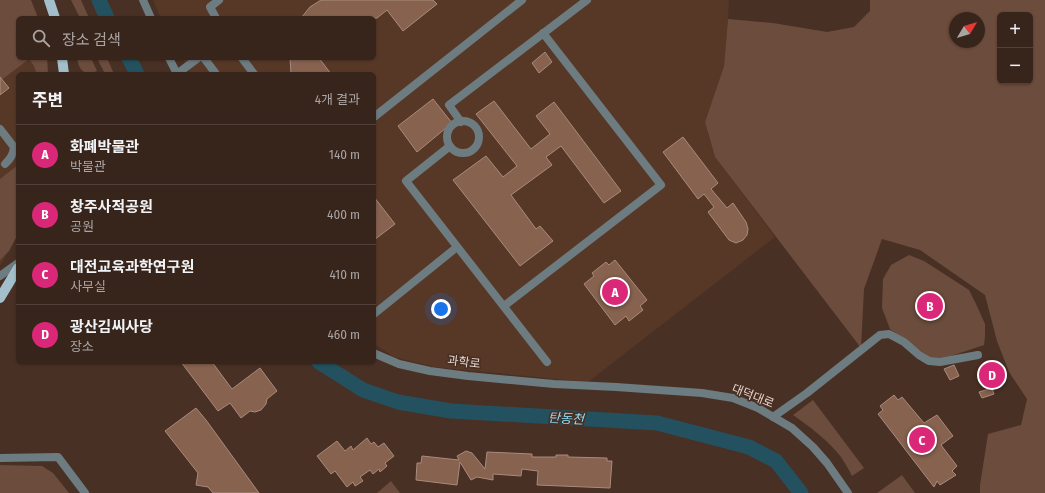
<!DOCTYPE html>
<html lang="ko">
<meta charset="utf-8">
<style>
:root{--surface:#37241b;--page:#423028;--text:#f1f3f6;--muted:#aaa4a3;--line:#51413a;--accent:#db2777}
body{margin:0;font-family:"Fira Sans Condensed","Noto Sans KR",sans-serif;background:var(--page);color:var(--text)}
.controls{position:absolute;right:12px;top:12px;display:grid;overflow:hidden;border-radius:6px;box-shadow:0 1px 3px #0004}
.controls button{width:36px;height:36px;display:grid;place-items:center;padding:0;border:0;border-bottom:1px solid var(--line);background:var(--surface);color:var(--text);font:20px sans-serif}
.compass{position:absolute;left:949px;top:12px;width:36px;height:36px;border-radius:50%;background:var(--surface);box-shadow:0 1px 3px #0004;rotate:52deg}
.you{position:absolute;left:441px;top:309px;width:14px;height:14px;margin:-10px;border:3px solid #fff;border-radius:50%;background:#1a73e8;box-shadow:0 0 0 6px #1a73e833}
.badge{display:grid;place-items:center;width:26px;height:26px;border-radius:50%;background:var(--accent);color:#fff;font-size:13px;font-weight:700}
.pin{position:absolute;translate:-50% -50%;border:2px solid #fff;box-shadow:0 1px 4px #0006}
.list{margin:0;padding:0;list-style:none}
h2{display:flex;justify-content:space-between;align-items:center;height:52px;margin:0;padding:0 16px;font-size:17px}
h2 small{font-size:13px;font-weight:400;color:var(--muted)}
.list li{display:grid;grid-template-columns:26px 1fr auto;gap:12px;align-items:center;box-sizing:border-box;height:60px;padding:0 16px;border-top:1px solid var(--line)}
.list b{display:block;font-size:15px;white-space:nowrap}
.list p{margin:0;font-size:13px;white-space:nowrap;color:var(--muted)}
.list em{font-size:13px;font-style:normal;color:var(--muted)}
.icon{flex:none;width:22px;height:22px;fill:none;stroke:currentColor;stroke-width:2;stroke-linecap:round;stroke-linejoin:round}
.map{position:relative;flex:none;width:1045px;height:493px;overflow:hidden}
.search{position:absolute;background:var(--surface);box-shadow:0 1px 3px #0004;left:16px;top:16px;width:360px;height:44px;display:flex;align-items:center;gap:10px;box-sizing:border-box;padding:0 14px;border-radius:6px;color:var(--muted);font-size:15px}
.panel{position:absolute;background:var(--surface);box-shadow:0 1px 3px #0004;left:16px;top:72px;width:360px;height:292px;border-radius:6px}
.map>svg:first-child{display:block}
.built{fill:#573827}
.green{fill:#6c4c3c;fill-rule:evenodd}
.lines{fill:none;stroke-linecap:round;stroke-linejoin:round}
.river{stroke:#245160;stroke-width:15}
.building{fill:#86624f;stroke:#a98b7d}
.minor{stroke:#6d7c81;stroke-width:8}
.major{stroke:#a2bfcb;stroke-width:10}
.labels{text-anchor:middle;stroke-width:3.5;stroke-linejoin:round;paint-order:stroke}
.street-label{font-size:12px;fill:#e6d5cd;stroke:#493024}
.water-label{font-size:13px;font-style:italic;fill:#8edbf6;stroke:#493024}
</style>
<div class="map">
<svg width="1045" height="493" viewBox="0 0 1045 493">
<rect width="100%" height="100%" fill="#493024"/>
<g class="built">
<path d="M0 0H31L38 18H18V58H47L48 74H18V234L0 266Z"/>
<path d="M153 0H729L728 19 724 66 705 122 715 157 775 237 588 382 435 367 394 357 374 344V74H191L182 58H374V18H161Z"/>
</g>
<g class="green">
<path d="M0 0H31L38 18H18V58H47L48 74H37L34 66 29 59 0 81Z"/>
<path d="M71 0H81L89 18H80Z"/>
<path d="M870 0H1045V493H980V485L988 434 1021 425 1027 399 1009 372 997 341 985 295 920 250 882 239 864 289 861 348 715 157 705 122 724 66 728 19 773 23 827 32 854 27 870 11ZM1000 15H1030V81H1000ZM955 18H979V42H955Z"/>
<path d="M77 58H91L97 71C84 77 79 70 77 58Z"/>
<path d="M97 58H107L114 74H105Z"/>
<path d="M18 165V234L9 251 0 260V179Z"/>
<path d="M909 255 924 261 969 290 976 304 985 324V336L984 345 948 357 932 359 890 329 882 308 883 279 891 265Z"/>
<path d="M813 400 864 468 852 476C849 470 845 463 841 457 828 440 810 427 793 415Z"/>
<path d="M0 465 42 466 53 473 69 493H0Z"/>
<path d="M902 475 915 493H877Z"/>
<path d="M391 481 400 493H377Z"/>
</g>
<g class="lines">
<g class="river">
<path d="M99 0 107 18"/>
<path d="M129 58 137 74"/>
<path d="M319 362 363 390 398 402 451 411 657 423 749 447 776 461 801 493"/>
</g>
</g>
<g class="building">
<path d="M321 0H433L437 4 403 31 387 10 377 18H301L310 7Z"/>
<path d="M545 52 552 62 539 73 532 63Z"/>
<path d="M290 58H319L331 74H291Z"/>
<path d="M0 77 9 88 0 95Z"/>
<path d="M433 99 452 123 417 152 398 126Z"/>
<path d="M494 101 531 149 550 134 536 116 554 102 621 191 604 203 561 146 546 157 552 165 511 195 536 229 540 226 553 241 520 266 453 180 486 156 503 177 517 166 476 114Z"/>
<path d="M683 137 718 183 711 189 727 208 733 203 746 222 748 229 747 235 743 240 736 243 729 240 708 212 714 207 704 194 698 199 663 152Z"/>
<path d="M374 197 395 224 374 240Z"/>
<path d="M615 260 647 300 640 306 643 310 629 321 626 316 615 325 584 284 594 276 592 273 606 262 609 265Z"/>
<path d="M181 362H212L232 389 260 368 277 391 267 399 266 404 261 410 255 412 250 411 241 418 230 403 218 411Z"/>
<path d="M954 365 959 376 950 380 944 369Z"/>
<path d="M997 365 1002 384 992 385 986 366Z"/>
<path d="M992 388 994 394 982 398 979 392Z"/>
<path d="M894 395 898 400 902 397 924 423 937 415 953 436 941 445 957 466 952 471 956 475 940 485 937 481 934 487 878 414 883 410 880 406Z"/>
<path d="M196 408 206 420 259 493H213L208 487 196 485 198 473 165 431Z"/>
<path d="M367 438 371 444 374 442 378 447 384 443 394 456 385 463 387 466 380 472 379 469 373 474 370 470 360 477 363 481 355 486 353 482 347 487 335 471 331 474 317 456 337 441 345 451 351 446 353 450Z"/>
<path d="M466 451 472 453 485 469 487 452 532 454V457H556V455H568V457L607 458V461H612L610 488 537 485 538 471 522 469 521 476 493 474V480L477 477 471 480 460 462 457 485 416 480 417 463H421L422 456 459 460 457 456Z"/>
</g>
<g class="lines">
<g class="minor">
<path d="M143 0 151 18"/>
<path d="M216 18 210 7 219 0"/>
<path d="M169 58 177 74"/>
<path d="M204 58 216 74"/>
<path d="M242 58 254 74"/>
<path d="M177 74 198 58"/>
<path d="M374 117 522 0"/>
<circle cx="463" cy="137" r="16"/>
<path d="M461 122 449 105 587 0"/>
<path d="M0 129 14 147C13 155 11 158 5 164"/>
<path d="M450 146 406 181 547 362"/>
<path d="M0 276 18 263"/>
<path d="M504 306 661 185 543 33"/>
<path d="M374 314 457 247"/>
<path d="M374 353 378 355 399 364 430 371 468 376 554 384 616 387 702 393 733 398 758 408 792 428 813 447 827 463 848 493"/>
<path d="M773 417 807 393 880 335 889 334 904 342 919 355 929 361 940 362 978 355"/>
<path d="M0 458 58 457 85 493"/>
</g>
<g class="major">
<path d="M49 0 55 18"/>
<path d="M62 58 64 74"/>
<path d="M0 298 18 268"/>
</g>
</g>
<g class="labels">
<g class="street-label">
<text transform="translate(464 362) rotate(7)" y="4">과학로</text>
<text transform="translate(753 396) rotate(22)" y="4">대덕대로</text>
</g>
<g class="water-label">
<text transform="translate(566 418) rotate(3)" y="5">탄동천</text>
</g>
</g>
</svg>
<div class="controls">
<button>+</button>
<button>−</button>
</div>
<svg class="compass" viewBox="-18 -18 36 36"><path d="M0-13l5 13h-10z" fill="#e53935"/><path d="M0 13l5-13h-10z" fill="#aaa4a3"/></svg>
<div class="you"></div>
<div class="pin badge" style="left:615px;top:292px">A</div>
<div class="pin badge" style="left:930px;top:306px">B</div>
<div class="pin badge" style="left:922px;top:440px">C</div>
<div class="pin badge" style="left:992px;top:375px">D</div>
<div class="search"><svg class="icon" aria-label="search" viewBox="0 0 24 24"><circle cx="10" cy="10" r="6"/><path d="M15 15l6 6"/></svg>장소 검색</div>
<section class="panel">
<h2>주변<small>4개 결과</small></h2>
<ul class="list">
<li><span class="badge">A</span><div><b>화폐박물관</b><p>박물관</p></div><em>140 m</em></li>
<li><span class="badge">B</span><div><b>창주사적공원</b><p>공원</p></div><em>400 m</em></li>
<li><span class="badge">C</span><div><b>대전교육과학연구원</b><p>사무실</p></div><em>410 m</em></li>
<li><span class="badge">D</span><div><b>광산김씨사당</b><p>장소</p></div><em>460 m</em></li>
</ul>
</section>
</div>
